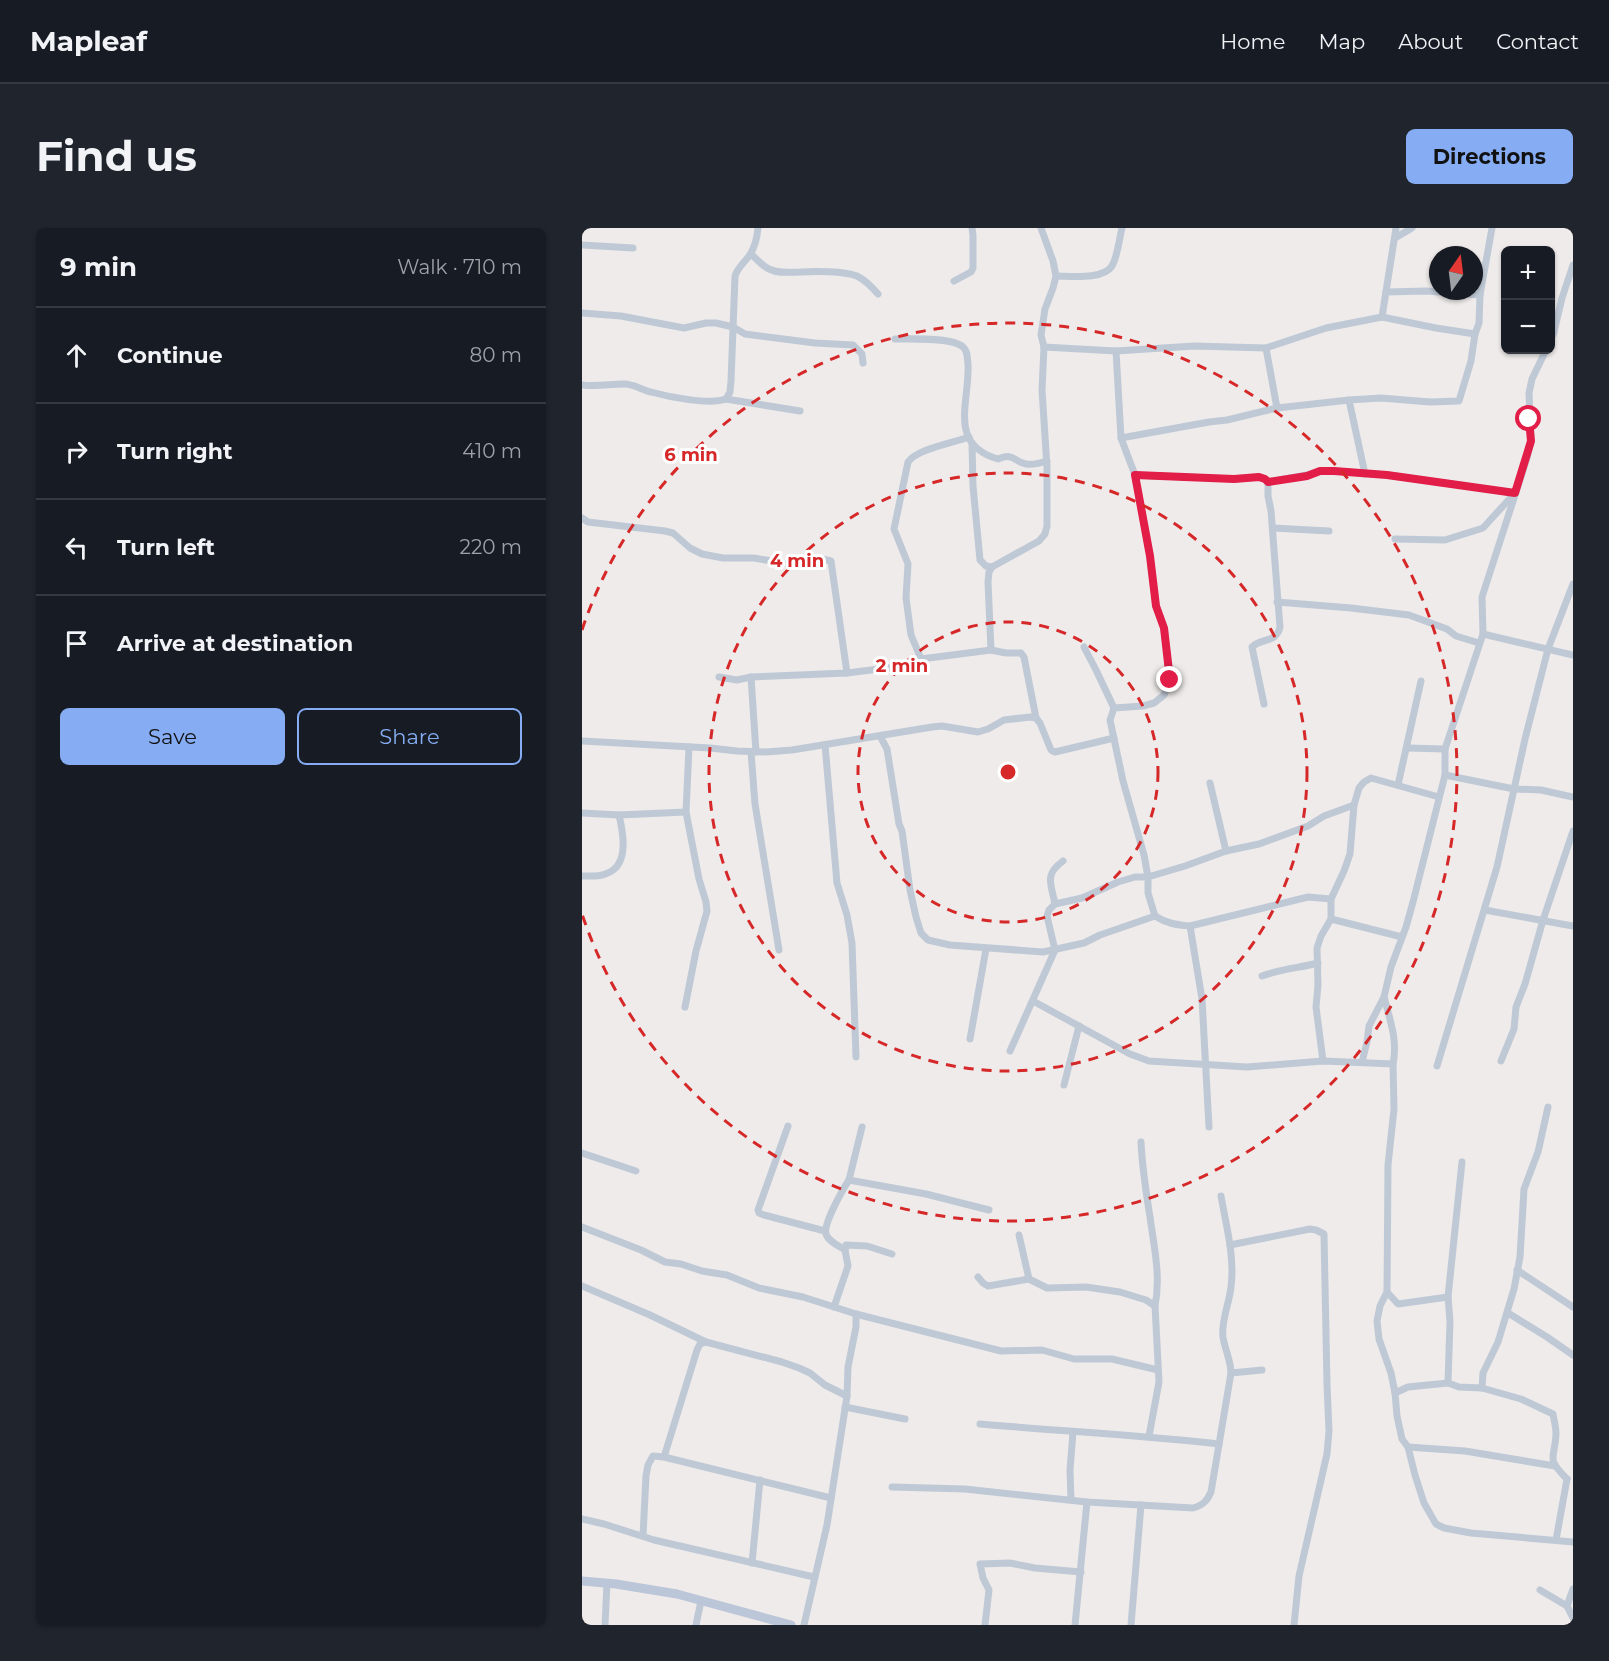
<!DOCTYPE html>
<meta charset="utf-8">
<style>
:root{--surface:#171b24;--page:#20242c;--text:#f1f3f6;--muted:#9ea1a6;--line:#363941;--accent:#86adf3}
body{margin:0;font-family:Montserrat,sans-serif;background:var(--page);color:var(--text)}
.controls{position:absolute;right:18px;top:18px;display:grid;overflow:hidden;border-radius:9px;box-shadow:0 2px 4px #0004}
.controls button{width:54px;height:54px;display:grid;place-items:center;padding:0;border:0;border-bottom:2px solid var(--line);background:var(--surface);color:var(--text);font:30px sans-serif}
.compass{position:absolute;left:847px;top:18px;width:54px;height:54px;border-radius:50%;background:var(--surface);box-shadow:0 2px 4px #0004;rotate:14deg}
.stop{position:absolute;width:18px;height:18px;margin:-14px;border:4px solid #e11d48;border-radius:50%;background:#fff}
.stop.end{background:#e11d48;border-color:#fff;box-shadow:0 2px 6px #0008}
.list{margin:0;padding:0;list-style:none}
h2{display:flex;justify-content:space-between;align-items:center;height:78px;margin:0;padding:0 24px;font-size:26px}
h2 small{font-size:20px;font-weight:400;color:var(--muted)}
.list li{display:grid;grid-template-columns:39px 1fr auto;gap:18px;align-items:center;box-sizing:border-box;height:96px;padding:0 24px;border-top:2px solid var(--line)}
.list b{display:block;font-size:22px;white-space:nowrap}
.list em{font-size:20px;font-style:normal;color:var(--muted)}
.actions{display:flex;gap:12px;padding:18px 24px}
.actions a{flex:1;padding:14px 0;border:2px solid var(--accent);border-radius:9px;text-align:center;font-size:21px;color:var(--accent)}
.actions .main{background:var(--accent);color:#111}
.icon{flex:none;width:33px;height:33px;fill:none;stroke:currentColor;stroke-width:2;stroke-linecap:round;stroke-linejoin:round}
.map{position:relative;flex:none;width:991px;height:1397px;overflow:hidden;border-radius:9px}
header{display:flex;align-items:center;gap:36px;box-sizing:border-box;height:84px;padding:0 30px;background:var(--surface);border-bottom:2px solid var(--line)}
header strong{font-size:28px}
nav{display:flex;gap:33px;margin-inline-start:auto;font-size:21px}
.intro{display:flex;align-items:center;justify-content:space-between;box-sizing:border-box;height:144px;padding:0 36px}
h1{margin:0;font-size:42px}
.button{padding:15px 27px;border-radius:9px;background:var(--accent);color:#111;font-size:21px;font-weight:700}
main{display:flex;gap:36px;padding:0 36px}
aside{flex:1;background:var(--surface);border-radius:9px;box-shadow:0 2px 4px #0004}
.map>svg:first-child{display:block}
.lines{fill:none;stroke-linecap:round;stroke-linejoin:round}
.street{stroke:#bfc9d5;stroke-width:7}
.secondary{stroke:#bbc6d8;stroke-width:9}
.route{stroke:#e11d48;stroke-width:8}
.ring{fill:none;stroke:#d62828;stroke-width:3;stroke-dasharray:10 8}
.centre{fill:#d62828;stroke:#fff;stroke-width:3}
.ring-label{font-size:18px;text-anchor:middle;font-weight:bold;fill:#d62828;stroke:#fff;stroke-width:6;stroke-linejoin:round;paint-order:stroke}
</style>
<header>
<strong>Mapleaf</strong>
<nav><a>Home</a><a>Map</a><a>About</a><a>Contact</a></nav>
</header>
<div class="intro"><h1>Find us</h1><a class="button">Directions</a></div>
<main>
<aside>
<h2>9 min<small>Walk · 710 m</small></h2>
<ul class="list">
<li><svg class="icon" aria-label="ahead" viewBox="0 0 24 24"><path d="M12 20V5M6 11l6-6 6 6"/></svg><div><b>Continue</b></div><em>80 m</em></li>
<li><svg class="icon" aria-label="right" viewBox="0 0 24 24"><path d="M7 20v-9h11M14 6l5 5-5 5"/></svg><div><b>Turn right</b></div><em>410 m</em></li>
<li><svg class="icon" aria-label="left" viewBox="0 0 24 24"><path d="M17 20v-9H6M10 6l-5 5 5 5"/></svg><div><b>Turn left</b></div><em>220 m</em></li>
<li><svg class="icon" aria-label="arrive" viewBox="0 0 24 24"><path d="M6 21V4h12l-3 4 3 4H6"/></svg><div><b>Arrive at destination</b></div></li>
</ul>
<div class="actions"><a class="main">Save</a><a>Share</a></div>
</aside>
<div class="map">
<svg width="991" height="1397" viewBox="0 0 991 1397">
<rect width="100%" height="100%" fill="#efebeb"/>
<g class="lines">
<g class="street">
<path d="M813 10 830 0"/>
<path d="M0 17 51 20"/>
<path d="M169 26C175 31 180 38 187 41 197 46 208 44 219 44 233 43 261 43 275 48 283 52 290 59 296 66"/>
<path d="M474 48C489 48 521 52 530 38 536 27 537 12 540 0"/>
<path d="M372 53 389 44 391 40V7L390 0"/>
<path d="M804 64 844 63 898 67"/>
<path d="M0 85 39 88 102 100 124 95H134L151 99 163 106 233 115 271 117 280 126 281 135"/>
<path d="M800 89 814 0"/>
<path d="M313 111C327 111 371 109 381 119 386 123 385 130 386 136 388 174 365 216 416 231 432 224 432 234 444 236 451 237 459 235 465 233"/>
<path d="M969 111 972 104 980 70 991 37"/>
<path d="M462 119 534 123 612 118 684 120 744 100 800 89 854 100 893 106"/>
<path d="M684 120 695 180"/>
<path d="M534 123 539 210 553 247 568 328 574 378 582 400 588 452 582 467 572 475 561 478 532 480 528 492 541 553 562 627 566 649V665L573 688C584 695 594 697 608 698L726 669 749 671"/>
<path d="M0 157C15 159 28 156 42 156 52 156 60 162 69 164 87 169 127 177 144 171L148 164 149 153 153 48C156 39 162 35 167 28 173 20 175 10 176 0"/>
<path d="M144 171 218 183"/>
<path d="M767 172 783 246"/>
<path d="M539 210 627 194 645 192 695 180 767 172 799 170 848 174 877 173 889 133 893 106 897 95 898 67 910 0"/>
<path d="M390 215 391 258 398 332 404 338 410 339"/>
<path d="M553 247 652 251 677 249 683 251 686 254 725 247 738 243H752L805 247 933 265"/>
<path d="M0 290 6 294 83 303 91 305 108 320 120 326 141 330H172L206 336 240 331 249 333 265 445"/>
<path d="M691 300 747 303"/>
<path d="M813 311 863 312 901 300 931 267"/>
<path d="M695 374 769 380 827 387 865 401 874 408 897 415"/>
<path d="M901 406 991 427"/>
<path d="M502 419 514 442 532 480"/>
<path d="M409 422 406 354 407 344 410 339 457 313 463 306 465 298V239L460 162 462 119 459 107 463 81 471 60 474 48 471 33 459 0"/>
<path d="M339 431 329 407 324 370 326 336 312 301 326 234C335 221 371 215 387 209"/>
<path d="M137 449 155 452 169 449 265 445 313 439 339 431 409 422 424 425H439L442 429 454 490"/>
<path d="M169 449 174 524"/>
<path d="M682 476 670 419C680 409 694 416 698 399L689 283 686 268V254"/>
<path d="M298 508 305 521 317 596 320 603 328 662 334 689 339 705 346 712 368 717 461 724 502 715 518 707 573 688"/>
<path d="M0 513 128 520 155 523 184 524 210 522 350 499 360 498 396 504 406 501 422 492 448 489 454 490 458 495 469 522 473 524 532 510"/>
<path d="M243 517 255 655 265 687 270 715 274 829"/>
<path d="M825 520 863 521"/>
<path d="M169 524 173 576 197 722"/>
<path d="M863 547 932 561 959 562 991 569"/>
<path d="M628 555 644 623"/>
<path d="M816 557 839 453"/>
<path d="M0 585 37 587 104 584"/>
<path d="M0 648C10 648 19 649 28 644 47 634 41 604 37 587"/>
<path d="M473 676C469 655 462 647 481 633"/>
<path d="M903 682 991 698"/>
<path d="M749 691 820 709"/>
<path d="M608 698 620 771 627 899"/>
<path d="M680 748C698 741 717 740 736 735"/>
<path d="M802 769C808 792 816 813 811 836"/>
<path d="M451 773 548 826 567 833 665 839 741 833 811 836 812 881 806 937 805 1064 816 1076 866 1069"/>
<path d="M103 779 114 723 125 683 124 674 117 651 104 584 107 519"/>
<path d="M388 811 404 721"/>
<path d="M428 823 473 722 465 688 467 682 473 676 500 670 536 654 553 649H566L603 638 644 623 677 616 726 598 742 588 772 577"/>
<path d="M741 833 734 779 736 757 735 720 739 708 749 691V671L762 643 768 626 772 577 777 560 782 554 789 550 857 569"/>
<path d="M919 833 932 801 934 779 943 756 961 692 991 603"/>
<path d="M780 834 785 814 787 798 802 769 809 739 824 699 831 674 863 547V521L901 406 900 369 945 230 949 213 947 165 950 151 964 122"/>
<path d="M855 838 915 639 943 511 966 421 991 356"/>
<path d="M482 857 497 798"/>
<path d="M206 898 176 982 177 985 182 987 243 1003"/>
<path d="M559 914C560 939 564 964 568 989 572 1019 579 1048 573 1078"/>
<path d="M0 925 54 943"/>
<path d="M267 952 280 899"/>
<path d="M0 999 59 1022 83 1034 99 1036 120 1043 145 1047 177 1060 221 1069 274 1086 419 1123 460 1122 492 1131H530L576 1142"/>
<path d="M437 1007 447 1051"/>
<path d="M648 1017 728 1001 734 1002 742 1006 745 1156 747 1203 745 1226 717 1348 712 1397"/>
<path d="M263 1022C257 1018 246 1013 244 1006 241 996 261 961 267 952L344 966 407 982"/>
<path d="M935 1042 991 1079"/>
<path d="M396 1049 401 1055 406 1058 447 1051 465 1060 504 1059 538 1064 564 1072 573 1078 577 1154 567 1208"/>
<path d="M0 1058 68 1087 124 1114"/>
<path d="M805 1064 798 1078 795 1093 797 1111 809 1145 813 1165"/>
<path d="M252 1079 266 1038 263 1022 264 1017 285 1018 310 1026"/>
<path d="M926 1085 965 1109 991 1127"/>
<path d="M649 1145 680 1142"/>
<path d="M866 1155 868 1093 866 1069 880 934"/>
<path d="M900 1160 901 1145 916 1114 932 1061 938 1029 942 961 956 924 966 879"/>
<path d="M263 1179 323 1191"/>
<path d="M398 1196C478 1203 558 1207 637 1216"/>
<path d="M826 1219 883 1223 973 1238"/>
<path d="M82 1229 115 1122 118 1116 124 1114 200 1134 217 1140 228 1145 243 1157 265 1168"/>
<path d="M985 1251C963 1229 973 1232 974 1206 974 1199 972 1192 971 1186L939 1171 900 1160 877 1159 866 1155 826 1159 813 1165 815 1188 820 1211 826 1219 833 1247 842 1275 854 1296 862 1300 889 1305 991 1314"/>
<path d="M310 1259 383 1261 505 1274 611 1280C621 1277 625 1273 629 1264L649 1145C649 1133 643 1122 641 1109 639 1092 647 1077 649 1059 653 1029 644 997 639 968"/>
<path d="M489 1272 488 1242 491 1204"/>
<path d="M0 1291 22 1296 72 1312 232 1349"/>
<path d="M61 1308 64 1248 66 1237 71 1228 82 1229 249 1270"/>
<path d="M974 1312 985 1251"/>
<path d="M170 1335 178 1252"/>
<path d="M958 1362 985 1378 991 1390"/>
<path d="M985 1378 991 1361"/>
<path d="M23 1397 25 1355"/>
<path d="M114 1397 119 1373"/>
<path d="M222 1397 245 1297 265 1168 266 1139 274 1099V1086"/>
<path d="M403 1397 407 1362 401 1350 398 1336 428 1335 453 1340 499 1344"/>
<path d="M493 1397 505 1274"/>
<path d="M549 1397 559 1277"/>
</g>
<path class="secondary" d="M0 1353 34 1356 95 1366 209 1397"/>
</g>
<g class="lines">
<path class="route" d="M588 452 582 400 574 378 568 328 553 247 652 251 677 249 683 251 686 254 725 248 738 243H752L805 247 933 265 949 213 947 191"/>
</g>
<g class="ring">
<circle cx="426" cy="544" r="150"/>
<circle cx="426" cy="544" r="299"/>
<path d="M0 402A449 449 0 1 1 0 686"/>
</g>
<circle cx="426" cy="544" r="9" class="centre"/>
<g class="ring-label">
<text x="109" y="233">6 min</text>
<text x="215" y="339">4 min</text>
<text x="320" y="444">2 min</text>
</g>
</svg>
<div class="controls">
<button>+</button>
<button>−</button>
</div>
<svg class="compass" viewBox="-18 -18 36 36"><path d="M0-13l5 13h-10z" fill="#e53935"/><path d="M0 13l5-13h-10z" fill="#9ea1a6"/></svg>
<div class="stop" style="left:947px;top:191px"></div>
<div class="stop end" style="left:588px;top:452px"></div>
</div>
</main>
